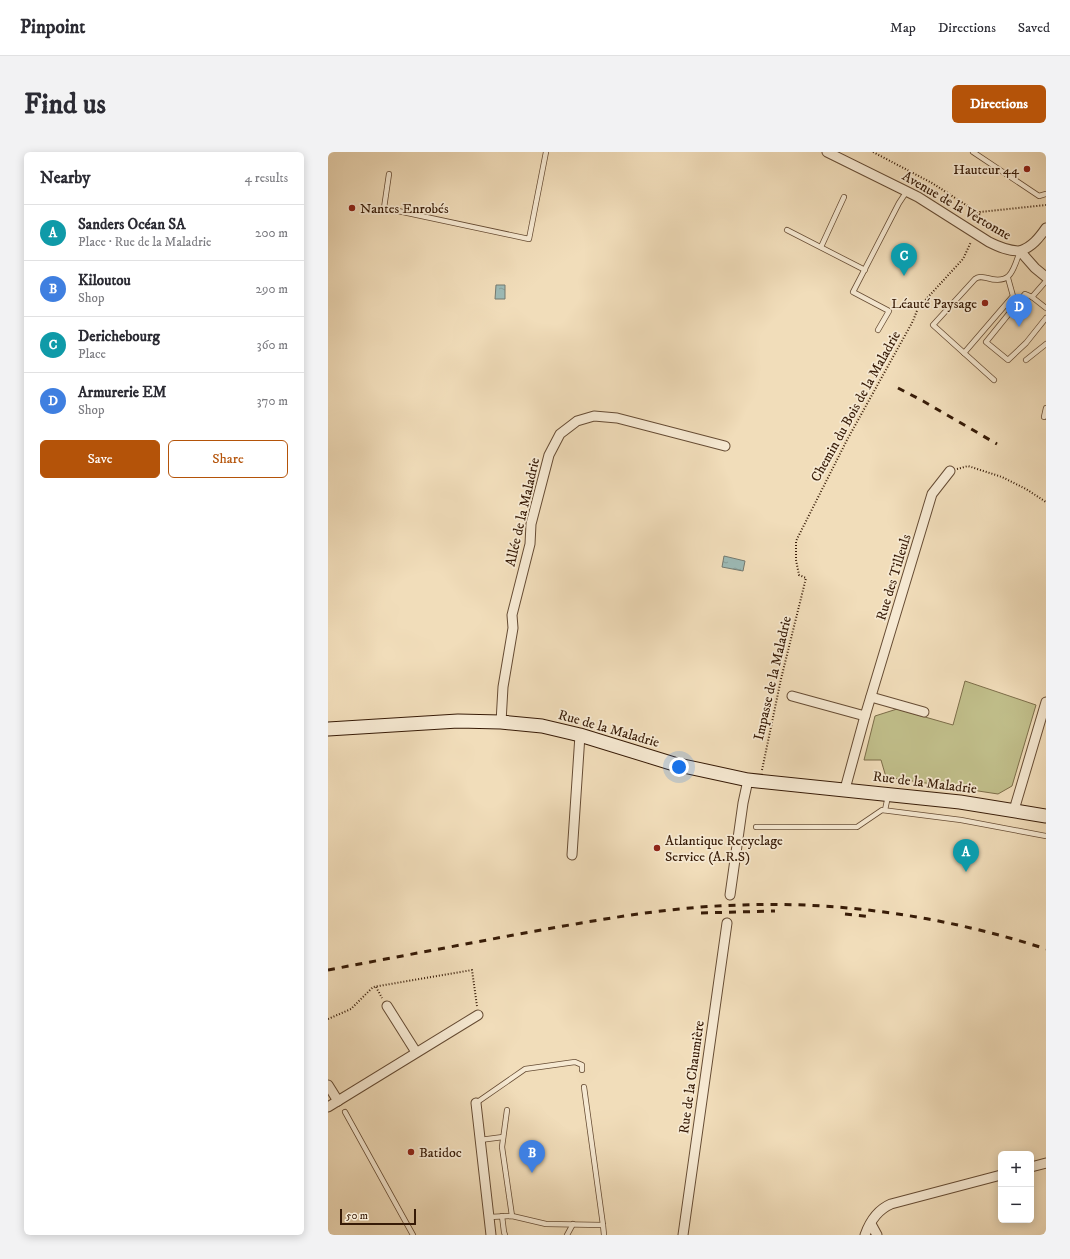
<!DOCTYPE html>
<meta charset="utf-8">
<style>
:root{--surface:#fff;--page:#f2f2f3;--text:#2b2b33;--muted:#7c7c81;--line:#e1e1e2;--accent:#b45309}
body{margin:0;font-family:"IM FELL DW Pica",serif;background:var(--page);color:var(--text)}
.controls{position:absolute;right:12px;bottom:12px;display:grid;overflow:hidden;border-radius:6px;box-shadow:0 2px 10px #0003}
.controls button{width:36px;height:36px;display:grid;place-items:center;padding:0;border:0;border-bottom:1px solid var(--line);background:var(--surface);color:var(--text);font:20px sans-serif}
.scale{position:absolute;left:12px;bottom:10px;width:76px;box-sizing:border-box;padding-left:4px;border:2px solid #371b07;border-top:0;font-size:11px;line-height:14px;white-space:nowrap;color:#371b07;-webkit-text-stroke:3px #f6e9d2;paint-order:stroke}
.you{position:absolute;left:351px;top:615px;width:14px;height:14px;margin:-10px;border:3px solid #fff;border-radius:50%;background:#1a73e8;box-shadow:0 0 0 6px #1a73e833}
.badge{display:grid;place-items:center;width:26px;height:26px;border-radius:50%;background:var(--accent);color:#fff;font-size:13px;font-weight:700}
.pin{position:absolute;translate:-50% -33px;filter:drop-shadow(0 1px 2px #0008)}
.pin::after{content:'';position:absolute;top:21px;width:14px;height:12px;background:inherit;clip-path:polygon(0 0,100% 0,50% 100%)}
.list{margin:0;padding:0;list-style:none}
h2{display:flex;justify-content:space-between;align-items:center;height:52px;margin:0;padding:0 16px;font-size:17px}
h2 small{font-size:13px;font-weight:400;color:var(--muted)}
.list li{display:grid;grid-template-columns:26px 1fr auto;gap:12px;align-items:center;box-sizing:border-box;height:56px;padding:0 16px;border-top:1px solid var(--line)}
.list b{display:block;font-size:15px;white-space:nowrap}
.list p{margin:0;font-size:13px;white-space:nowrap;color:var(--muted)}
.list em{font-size:13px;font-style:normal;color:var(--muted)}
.actions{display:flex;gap:8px;padding:12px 16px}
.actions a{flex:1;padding:9px 0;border:1px solid var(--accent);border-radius:6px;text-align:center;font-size:14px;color:var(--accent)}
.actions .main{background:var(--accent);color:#fff}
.map{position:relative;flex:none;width:718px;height:1083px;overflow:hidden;border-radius:6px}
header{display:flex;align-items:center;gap:24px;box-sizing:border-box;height:56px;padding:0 20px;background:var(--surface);border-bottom:1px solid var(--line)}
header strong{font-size:19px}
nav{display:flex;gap:22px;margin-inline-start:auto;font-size:14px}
.intro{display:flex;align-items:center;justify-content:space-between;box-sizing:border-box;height:96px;padding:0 24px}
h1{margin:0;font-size:28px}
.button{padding:10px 18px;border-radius:6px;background:var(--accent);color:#fff;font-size:14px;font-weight:700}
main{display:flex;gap:24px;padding:0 24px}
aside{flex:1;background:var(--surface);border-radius:6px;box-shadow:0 2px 10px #0003}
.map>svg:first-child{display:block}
.grass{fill:#c1bf8b;stroke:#7c6d49}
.water{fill:url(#water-ripples);stroke:#747a70}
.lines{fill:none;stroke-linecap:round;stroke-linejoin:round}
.lane-casing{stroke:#664c34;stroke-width:6}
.street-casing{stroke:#664c34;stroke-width:11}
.secondary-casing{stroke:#371b07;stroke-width:15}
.path{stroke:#371b07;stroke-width:2;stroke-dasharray:1 2;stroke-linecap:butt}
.lane{stroke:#f6e9d2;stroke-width:4.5}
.street{stroke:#f6e9d2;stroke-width:9}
.secondary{stroke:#f6e9d2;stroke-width:13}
.rail{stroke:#371b07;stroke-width:3;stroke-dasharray:7 7;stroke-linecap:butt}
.poi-dot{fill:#8f2418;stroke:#f6e9d2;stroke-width:1.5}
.labels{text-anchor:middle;stroke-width:3.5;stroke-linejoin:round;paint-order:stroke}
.poi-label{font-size:14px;fill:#371b07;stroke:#f6e9d2;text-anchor:start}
.street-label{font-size:14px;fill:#371b07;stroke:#f6e9d2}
</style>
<header>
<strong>Pinpoint</strong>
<nav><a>Map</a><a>Directions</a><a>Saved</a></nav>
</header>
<div class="intro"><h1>Find us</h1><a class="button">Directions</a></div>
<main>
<aside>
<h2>Nearby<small>4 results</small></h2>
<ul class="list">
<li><span class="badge" style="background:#0f9aa8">A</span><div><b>Sanders Océan SA</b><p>Place · Rue de la Maladrie</p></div><em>200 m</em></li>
<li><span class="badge" style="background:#3f7fe0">B</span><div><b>Kiloutou</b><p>Shop</p></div><em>290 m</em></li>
<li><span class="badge" style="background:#0f9aa8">C</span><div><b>Derichebourg</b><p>Place</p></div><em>360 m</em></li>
<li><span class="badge" style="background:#3f7fe0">D</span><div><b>Armurerie EM</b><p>Shop</p></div><em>370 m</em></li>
</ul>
<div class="actions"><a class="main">Save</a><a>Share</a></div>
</aside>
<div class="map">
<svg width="718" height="1083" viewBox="0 0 718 1083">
<defs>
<pattern id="water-ripples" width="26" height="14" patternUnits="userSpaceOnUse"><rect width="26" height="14" fill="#9cbab6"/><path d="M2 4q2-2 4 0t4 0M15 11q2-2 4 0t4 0" fill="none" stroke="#879f9b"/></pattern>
</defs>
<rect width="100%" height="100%" fill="#f1ddba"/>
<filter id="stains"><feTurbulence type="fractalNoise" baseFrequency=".005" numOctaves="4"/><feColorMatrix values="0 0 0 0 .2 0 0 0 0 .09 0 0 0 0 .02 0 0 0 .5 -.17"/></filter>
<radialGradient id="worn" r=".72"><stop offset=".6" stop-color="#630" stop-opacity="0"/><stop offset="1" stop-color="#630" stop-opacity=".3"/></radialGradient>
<path class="grass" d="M637 529 708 553 684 634 670 642 558 625 553 608H536L547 564 569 557 625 573Z"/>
<g class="water">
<path d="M168 133H177V147H167Z"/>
<path d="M396 404 417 409 415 419 394 415Z"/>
</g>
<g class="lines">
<defs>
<g id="lane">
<path d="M645 0 711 44 718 42"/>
<path d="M61 22 56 56 201 87 218 0"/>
<path d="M459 78 537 118"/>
<path d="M493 95 516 45"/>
<path d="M704 145 718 129"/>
<path d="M718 156 704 145 697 142 658 190 680 208 698 191 718 166"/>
<path d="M550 178 561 159 525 140 571 51 579 39"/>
<path d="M636 201 685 144 680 126"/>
<path d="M698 208 718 192"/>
<path d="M666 228 605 173 647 127C651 124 654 125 659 126 683 133 685 119 692 99"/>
<path d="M716 265 718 256"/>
<path d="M557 658 560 644"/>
<path d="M428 675H529L554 658 633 668 718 684"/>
<path d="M256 935 275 1073"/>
<path d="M148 951 197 917 247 910 254 913V918"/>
<path d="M179 958 174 995 184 1064"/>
<path d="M17 960 85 1083"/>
<path d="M152 988 175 985"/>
<path d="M174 1064 176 1080 177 1083"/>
<path d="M161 1065 184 1064 218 1072 275 1073 276 1083"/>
<path d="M239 1083 245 1072"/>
</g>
<g id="street">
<path d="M499 0 590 45 661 90C671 95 680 99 692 99L707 116 718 125"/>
<path d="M692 99C704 95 711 86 718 76"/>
<path d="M464 544 537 564"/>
<path d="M543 545 596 560"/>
<path d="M173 570 175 535 185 476 184 463 202 392 203 372 221 303 232 282 249 269 266 264 289 266 397 294"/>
<path d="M517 637 537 564 604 342 622 319"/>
<path d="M686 658 718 550"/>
<path d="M244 703 252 583"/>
<path d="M402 743 415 651 420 628"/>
<path d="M59 854 88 900"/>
<path d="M0 933 10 949"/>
<path d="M148 951 163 1083"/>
<path d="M0 955 150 863"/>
<path d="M703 1015 718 1011"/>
<path d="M543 1072 549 1083"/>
<path d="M355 1083 399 771"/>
<path d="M537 1083C542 1069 549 1058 563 1052L673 1023"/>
</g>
<path id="secondary" d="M0 577 130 569 173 570 214 574 252 583 346 612 420 628 632 650 718 664"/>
</defs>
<use href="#lane" class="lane-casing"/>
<use href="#street" class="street-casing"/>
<use href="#secondary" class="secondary-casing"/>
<g class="path">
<path d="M545 0 604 31 652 62"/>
<path d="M649 72 652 60 718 53"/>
<path d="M629 317 640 314 674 325 698 337 718 350"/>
<path d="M434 618 453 527 478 426 471 423 468 408V389L519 288 585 169 590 156 635 107 643 90"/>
<path d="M48 835 54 846"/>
<path d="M0 867 23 857 45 835 144 818 149 854"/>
</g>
<use href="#lane" class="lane"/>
<use href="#street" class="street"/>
<use href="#secondary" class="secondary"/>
<g class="rail">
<path d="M570 236 595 249 669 292"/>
<path d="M373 761 447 759"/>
<path d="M517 762 544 765"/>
<path d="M0 818C63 806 127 794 191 782 264 769 337 755 412 753 514 749 620 765 718 797"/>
</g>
</g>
<g class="poi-dot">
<circle cx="699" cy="17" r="4"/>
<circle cx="24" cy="56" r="4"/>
<circle cx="657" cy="151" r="4"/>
<circle cx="329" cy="696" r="4"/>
<circle cx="83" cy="1000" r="4"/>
</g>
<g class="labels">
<g class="poi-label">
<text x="691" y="22" text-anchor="end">Hauteur 44</text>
<text x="32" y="61">Nantes Enrobés</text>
<text x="649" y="156" text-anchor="end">Léauté Paysage</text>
<text x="337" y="693">Atlantique Recyclage<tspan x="337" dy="16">Service (A.R.S)</tspan></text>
<text x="91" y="1005">Batidoc</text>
</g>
<g class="street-label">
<text transform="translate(629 53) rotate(30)" y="5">Avenue de la Vertonne</text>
<text transform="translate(527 254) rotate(-61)" y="5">Chemin du Bois de la Maladrie</text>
<text transform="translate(194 360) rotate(-77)" y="5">Allée de la Maladrie</text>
<text transform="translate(565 425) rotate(-73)" y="5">Rue des Tilleuls</text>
<text transform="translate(444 526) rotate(-77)" y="5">Impasse de la Maladrie</text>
<text transform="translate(281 576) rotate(16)" y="5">Rue de la Maladrie</text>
<text transform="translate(597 630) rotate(7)" y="5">Rue de la Maladrie</text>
<text transform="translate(363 925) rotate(-82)" y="5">Rue de la Chaumière</text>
</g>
</g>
<rect width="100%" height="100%" filter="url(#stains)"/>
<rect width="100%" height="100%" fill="url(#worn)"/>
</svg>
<div class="controls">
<button>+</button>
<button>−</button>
</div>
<div class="scale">50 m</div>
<div class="you"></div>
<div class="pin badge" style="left:638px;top:720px;background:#0f9aa8">A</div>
<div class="pin badge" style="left:204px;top:1021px;background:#3f7fe0">B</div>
<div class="pin badge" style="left:576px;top:124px;background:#0f9aa8">C</div>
<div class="pin badge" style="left:691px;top:175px;background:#3f7fe0">D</div>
</div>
</main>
